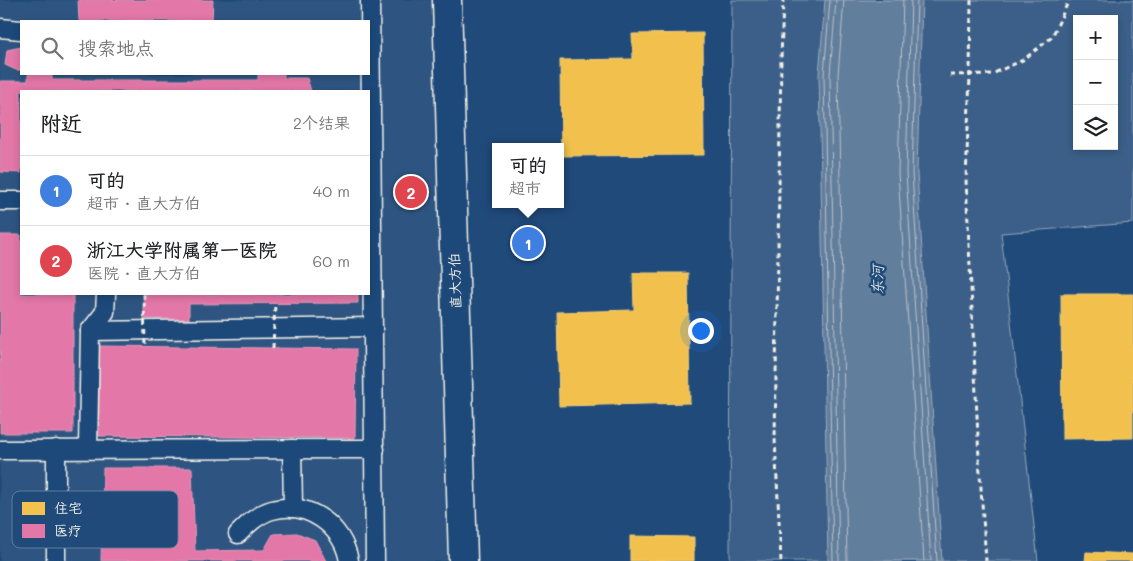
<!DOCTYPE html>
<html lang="zh">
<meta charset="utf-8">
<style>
:root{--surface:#fff;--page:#f2f2f2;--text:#202124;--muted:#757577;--line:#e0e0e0;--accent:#d93025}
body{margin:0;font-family:Mali,"LXGW WenKai TC",sans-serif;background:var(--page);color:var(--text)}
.controls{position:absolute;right:15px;top:15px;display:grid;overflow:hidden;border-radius:0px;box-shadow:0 2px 8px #0003}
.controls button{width:45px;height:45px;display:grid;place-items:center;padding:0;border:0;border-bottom:1px solid var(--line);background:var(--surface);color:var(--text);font:25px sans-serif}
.you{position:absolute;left:700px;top:330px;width:18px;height:18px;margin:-12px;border:4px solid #fff;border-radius:50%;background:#1a73e8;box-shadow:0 0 0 8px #1a73e833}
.badge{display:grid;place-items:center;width:32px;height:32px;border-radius:50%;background:var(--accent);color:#fff;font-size:16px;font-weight:700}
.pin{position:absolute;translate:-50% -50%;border:2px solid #fff;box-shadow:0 1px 5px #0006}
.popup{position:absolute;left:492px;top:143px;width:72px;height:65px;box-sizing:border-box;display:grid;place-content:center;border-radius:0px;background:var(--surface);filter:drop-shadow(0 1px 4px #0005);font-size:16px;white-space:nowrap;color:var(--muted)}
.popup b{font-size:19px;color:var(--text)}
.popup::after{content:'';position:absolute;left:50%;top:100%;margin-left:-10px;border:10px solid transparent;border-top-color:var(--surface)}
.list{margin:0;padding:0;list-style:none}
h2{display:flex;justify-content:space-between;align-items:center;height:65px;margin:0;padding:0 20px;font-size:21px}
h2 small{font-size:16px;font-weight:400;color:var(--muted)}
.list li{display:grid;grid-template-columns:32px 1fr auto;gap:15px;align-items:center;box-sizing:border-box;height:70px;padding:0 20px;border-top:1px solid var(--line)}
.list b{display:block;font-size:19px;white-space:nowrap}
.list p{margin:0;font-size:16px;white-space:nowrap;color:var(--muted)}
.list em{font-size:16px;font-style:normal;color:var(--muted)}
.icon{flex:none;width:28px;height:28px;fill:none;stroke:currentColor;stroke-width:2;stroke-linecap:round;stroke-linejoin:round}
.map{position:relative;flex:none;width:1133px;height:561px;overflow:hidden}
.search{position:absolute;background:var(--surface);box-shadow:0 2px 8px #0003;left:20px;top:20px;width:350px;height:55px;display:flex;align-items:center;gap:12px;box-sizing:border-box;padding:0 18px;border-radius:0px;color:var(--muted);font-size:19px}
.panel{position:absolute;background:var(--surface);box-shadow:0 2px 8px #0003;left:20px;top:90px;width:350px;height:205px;border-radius:0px}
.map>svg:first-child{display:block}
.built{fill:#2d5581;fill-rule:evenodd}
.green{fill:#3a5f88;stroke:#97a8b8;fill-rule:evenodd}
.water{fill:#627e9d;stroke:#9cacbb}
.homes{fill:#f2c14e;stroke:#f3cf7c}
.health{fill:#e377a8;stroke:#e89cbb}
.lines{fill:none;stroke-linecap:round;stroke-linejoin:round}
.shore{stroke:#bac3ca;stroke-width:1}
.lane-casing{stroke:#f4f1e8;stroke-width:21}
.street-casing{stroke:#f4f1e8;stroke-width:31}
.path{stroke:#f4f1e8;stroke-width:3;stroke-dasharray:5 4;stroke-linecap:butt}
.lane{stroke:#1f4a7a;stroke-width:18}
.street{stroke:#1f4a7a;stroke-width:28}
.path-bridge{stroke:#f4f1e8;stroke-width:3;stroke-dasharray:5 4;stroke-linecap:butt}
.labels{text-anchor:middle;stroke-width:5;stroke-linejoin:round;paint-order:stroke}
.street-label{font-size:14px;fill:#f4f1e8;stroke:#1f4a7a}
.water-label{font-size:15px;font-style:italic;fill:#dee0dd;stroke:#1f4a7a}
.key{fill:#1f4a7a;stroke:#5f7c9b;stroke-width:1}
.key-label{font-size:14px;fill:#f4f1e8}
</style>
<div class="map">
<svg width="1133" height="561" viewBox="0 0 1133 561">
<rect width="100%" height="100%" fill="#1f4a7a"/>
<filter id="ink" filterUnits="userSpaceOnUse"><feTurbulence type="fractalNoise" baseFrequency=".02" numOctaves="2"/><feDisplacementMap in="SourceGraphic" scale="10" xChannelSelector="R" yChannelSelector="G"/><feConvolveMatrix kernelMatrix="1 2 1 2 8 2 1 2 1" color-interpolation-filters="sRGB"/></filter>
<g filter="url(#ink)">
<path class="built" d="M0 0H447L463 561H0ZM21 21H369V74H21ZM21 91H369V294H21Z"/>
<path class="green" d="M732 0H1133V223L1001 233 1038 561H730ZM1077 19H1114V146H1077Z"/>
<path class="water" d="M825 0H922L917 173 942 561H828L819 74Z"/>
<g class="homes">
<path d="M703 33 704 155 561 156 560 60 633 59 632 34Z"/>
<path d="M633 273H688L690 403 559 406 557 312 634 310Z"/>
<path d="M1061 294H1133V438L1062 439Z"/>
<path d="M630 536 694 537V561H630Z"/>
<path d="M1086 552 1133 554V561H1085Z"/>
</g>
<g class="health">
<path d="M78 0H213L212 21H79Z"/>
<path d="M21 47V70H16L5 65 7 50Z"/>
<path d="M28 74H52V80H258V74H284V78H307L311 91H21V173L0 172V81H28Z"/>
<path d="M0 235H21V294H73V433H0Z"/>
<path d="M144 294H358V303L189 304V319H144Z"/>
<path d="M99 346 356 349 355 438 99 436Z"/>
<path d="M103 468H192L195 551 264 550 273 534 297 533 315 540 326 561H101Z"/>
</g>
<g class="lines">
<g class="shore">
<path d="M830 0 824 75 833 561"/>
<path d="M836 0 830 75 839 561"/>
<path d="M844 0 838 75 847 561"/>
<path d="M903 0 898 173 924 561"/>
<path d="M911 0 906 173 931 561"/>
<path d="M917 0 912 173 937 561"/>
</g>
<defs>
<g id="lane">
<path d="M370 0 375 561"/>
<path d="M0 28 21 30"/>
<path d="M0 201H21"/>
<path d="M90 331 373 327"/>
<path d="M56 449V561"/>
<path d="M88 449 90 331 105 312 106 294"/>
<path d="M292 449 293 508"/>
<path d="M0 450 375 449"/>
<path d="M238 534C248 524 258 514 272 510 308 500 343 526 349 561"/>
</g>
<path id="street" d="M447 0 463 561"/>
</defs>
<use href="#lane" class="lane-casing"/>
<use href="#street" class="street-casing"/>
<g class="path">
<path d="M971 0 970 75 966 180 979 459 986 561"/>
<path d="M950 75 992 74 1023 60 1052 37 1069 0"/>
<path d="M781 561 775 439 781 60 783 0"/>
</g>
<use href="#lane" class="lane"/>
<use href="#street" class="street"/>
<g class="path-bridge">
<path d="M144 294 145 347"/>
<path d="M273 348 275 303"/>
</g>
</g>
</g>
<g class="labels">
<g class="street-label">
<text transform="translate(455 281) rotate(-92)" y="5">直大方伯</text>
</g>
<g class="water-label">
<text transform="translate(878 280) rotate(-90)" y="5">东河</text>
</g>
</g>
<rect x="12" y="491" width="166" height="57" rx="8" class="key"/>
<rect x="22" y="502" width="23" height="13" fill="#f2c14e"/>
<rect x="22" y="524" width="23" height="14" fill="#e377a8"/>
<g class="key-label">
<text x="54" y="513">住宅</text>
<text x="54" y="536">医疗</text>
</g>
</svg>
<div class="controls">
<button>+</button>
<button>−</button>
<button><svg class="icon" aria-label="layers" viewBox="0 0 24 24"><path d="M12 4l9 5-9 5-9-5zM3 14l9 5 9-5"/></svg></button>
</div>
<div class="you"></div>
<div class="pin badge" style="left:528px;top:243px;background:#3f7fe0">1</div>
<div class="popup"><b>可的</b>超市</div>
<div class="pin badge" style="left:411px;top:192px;background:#e0444e">2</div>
<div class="search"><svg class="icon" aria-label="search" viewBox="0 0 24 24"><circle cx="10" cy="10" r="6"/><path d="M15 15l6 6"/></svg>搜索地点</div>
<section class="panel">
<h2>附近<small>2个结果</small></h2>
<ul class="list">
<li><span class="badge" style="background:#3f7fe0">1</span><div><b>可的</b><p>超市 · 直大方伯</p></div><em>40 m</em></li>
<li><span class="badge" style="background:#e0444e">2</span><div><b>浙江大学附属第一医院</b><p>医院 · 直大方伯</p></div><em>60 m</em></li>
</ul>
</section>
</div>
